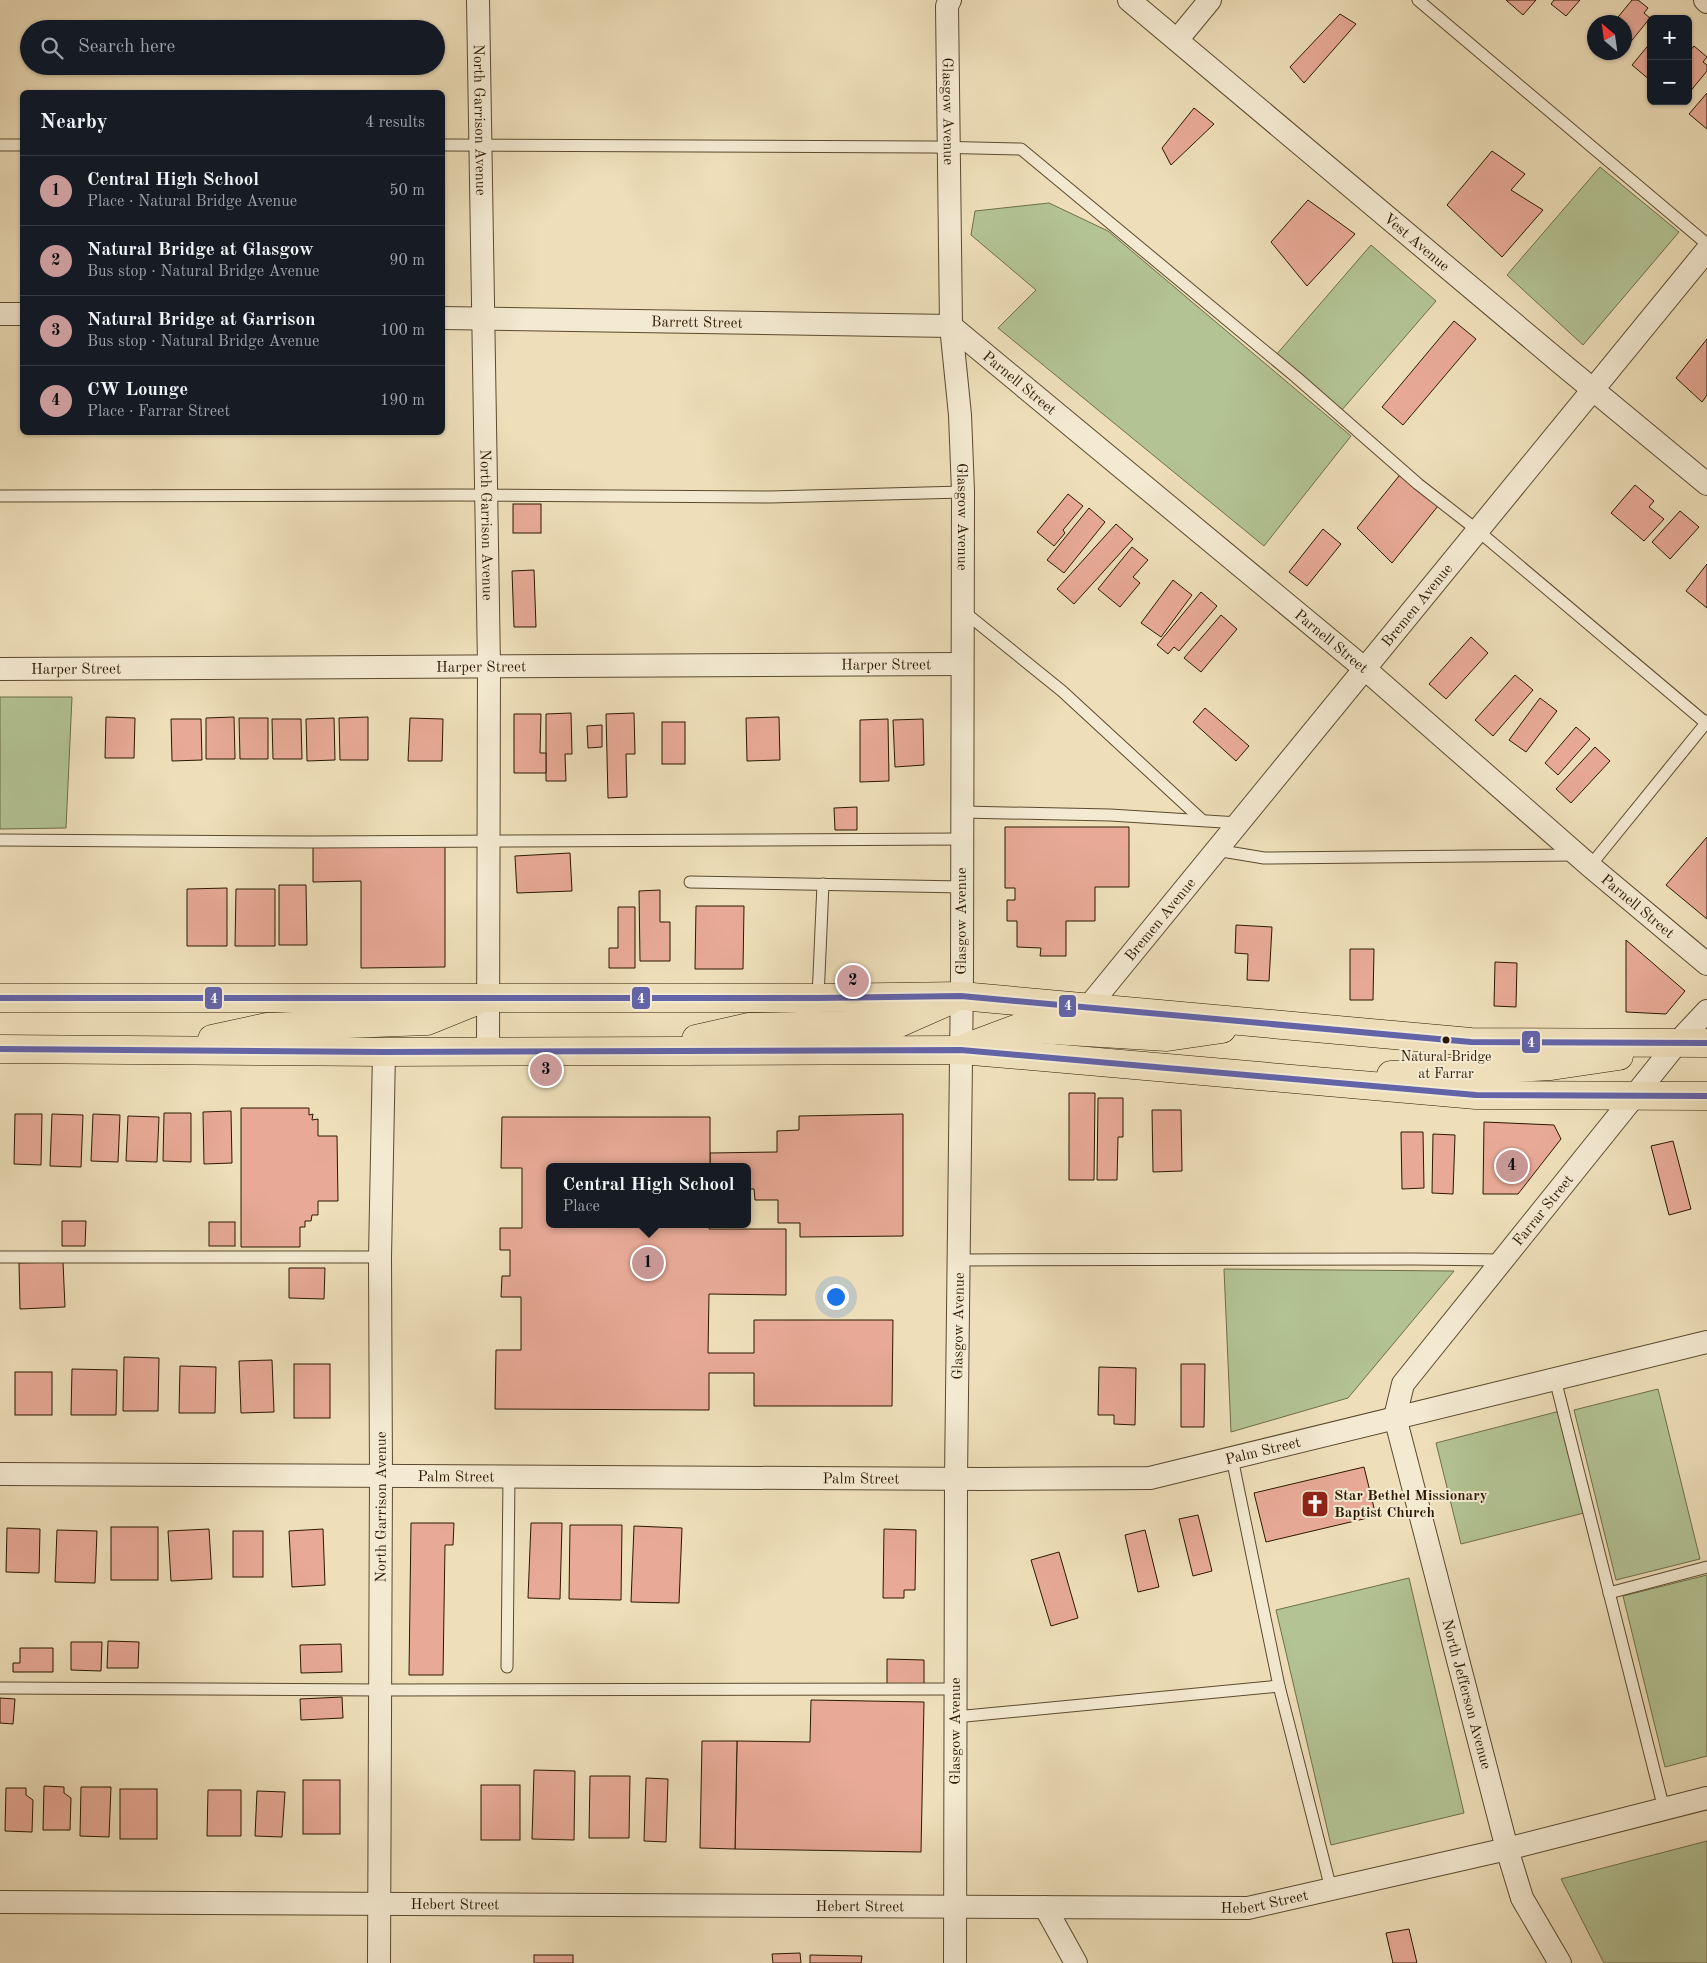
<!DOCTYPE html>
<meta charset="utf-8">
<style>
:root{--surface:#171b24;--page:#20242c;--text:#f1f3f6;--muted:#9ea1a6;--line:#363941;--accent:#c59692}
body{margin:0;font-family:"Old Standard TT",serif;background:var(--page);color:var(--text)}
.controls{position:absolute;right:15px;top:15px;display:grid;overflow:hidden;border-radius:8px;box-shadow:0 1px 4px #0004}
.controls button{width:45px;height:45px;display:grid;place-items:center;padding:0;border:0;border-bottom:1px solid var(--line);background:var(--surface);color:var(--text);font:25px sans-serif}
.compass{position:absolute;left:1587px;top:15px;width:45px;height:45px;border-radius:50%;background:var(--surface);box-shadow:0 1px 4px #0004;rotate:331deg}
.you{position:absolute;left:835px;top:1296px;width:18px;height:18px;margin:-12px;border:4px solid #fff;border-radius:50%;background:#1a73e8;box-shadow:0 0 0 8px #1a73e833}
.badge{display:grid;place-items:center;width:32px;height:32px;border-radius:50%;background:var(--accent);color:#111;font-size:16px;font-weight:700}
.pin{position:absolute;translate:-50% -50%;border:2px solid #fff;box-shadow:0 1px 5px #0006}
.popup{position:absolute;left:546px;top:1163px;width:205px;height:65px;box-sizing:border-box;display:grid;place-content:center;border-radius:8px;background:var(--surface);filter:drop-shadow(0 1px 4px #0005);font-size:16px;white-space:nowrap;color:var(--muted)}
.popup b{font-size:19px;color:var(--text)}
.popup::after{content:'';position:absolute;left:50%;top:100%;margin-left:-10px;border:10px solid transparent;border-top-color:var(--surface)}
.list{margin:0;padding:0;list-style:none}
h2{display:flex;justify-content:space-between;align-items:center;height:65px;margin:0;padding:0 20px;font-size:21px}
h2 small{font-size:16px;font-weight:400;color:var(--muted)}
.list li{display:grid;grid-template-columns:32px 1fr auto;gap:15px;align-items:center;box-sizing:border-box;height:70px;padding:0 20px;border-top:1px solid var(--line)}
.list b{display:block;font-size:19px;white-space:nowrap}
.list p{margin:0;font-size:16px;white-space:nowrap;color:var(--muted)}
.list em{font-size:16px;font-style:normal;color:var(--muted)}
.icon{flex:none;width:28px;height:28px;fill:none;stroke:currentColor;stroke-width:2;stroke-linecap:round;stroke-linejoin:round}
.map{position:relative;flex:none;width:1707px;height:1963px;overflow:hidden}
.search{position:absolute;background:var(--surface);box-shadow:0 1px 4px #0004;left:20px;top:20px;width:425px;height:55px;display:flex;align-items:center;gap:12px;box-sizing:border-box;padding:0 18px;border-radius:28px;color:var(--muted);font-size:19px}
.panel{position:absolute;background:var(--surface);box-shadow:0 1px 4px #0004;left:20px;top:90px;width:425px;height:345px;border-radius:8px}
.map>svg:first-child{display:block}
.green{fill:#b3c394;stroke:#6f6e4a}
.building{fill:#e8aa97;stroke:#2b1800}
.lines{fill:none;stroke-linecap:round;stroke-linejoin:round}
.service-casing{stroke:#5c4a2e;stroke-width:13}
.minor-casing{stroke:#5c4a2e;stroke-width:24}
.primary-casing{stroke:#2b1800;stroke-width:29}
.service{stroke:#f4ead2;stroke-width:11}
.minor{stroke:#f4ead2;stroke-width:22}
.primary{stroke:#eedfba;stroke-width:28}
.bus-1-casing{stroke:#f4ead2;stroke-width:10}
.bus-1{stroke:#6364a8;stroke-width:6}
.bus-dot{fill:#2b1800;stroke:#f4ead2;stroke-width:2}
.labels{text-anchor:middle;stroke-width:4;stroke-linejoin:round;paint-order:stroke}
.bus-label{font-size:14px;fill:#2b1800;stroke:#f4ead2}
.street-label{font-size:15px;fill:#2b1800;stroke:#f4ead2}
.poi-label{font-size:15px;font-weight:bold;fill:#2b1800;stroke:#f4ead2;text-anchor:start}
.line-badge{stroke:#f4ead2;stroke-width:2}
.badge-label{font-size:14px;text-anchor:middle;font-weight:bold;fill:#fff}
</style>
<div class="map">
<svg width="1707" height="1963" viewBox="0 0 1707 1963">
<rect width="100%" height="100%" fill="#eedfba"/>
<filter id="stains"><feTurbulence type="fractalNoise" baseFrequency=".004" numOctaves="4"/><feColorMatrix values="0 0 0 0 .2 0 0 0 0 .09 0 0 0 0 .02 0 0 0 .5 -.17"/></filter>
<radialGradient id="worn" r=".72"><stop offset=".6" stop-color="#630" stop-opacity="0"/><stop offset="1" stop-color="#630" stop-opacity=".3"/></radialGradient>
<g class="green">
<path d="M1600 167 1679 232 1583 345 1507 275Z"/>
<path d="M1049 203 1108 231 1351 436 1264 546 998 328 1036 290 971 235 975 211Z"/>
<path d="M1371 245 1436 301 1341 411 1276 355Z"/>
<path d="M0 697H72L66 828 0 829Z"/>
<path d="M1224 1269 1454 1271 1348 1398 1231 1432Z"/>
<path d="M1658 1389 1700 1559 1616 1580 1574 1410Z"/>
<path d="M1560 1411 1584 1513 1461 1544 1436 1443Z"/>
<path d="M1707 1575V1756L1665 1767 1623 1596Z"/>
<path d="M1409 1578 1464 1813 1331 1845 1276 1610Z"/>
<path d="M1707 1841V1963H1604L1561 1879Z"/>
</g>
<g class="building">
<path d="M1506 0H1536L1523 15Z"/>
<path d="M1554 0H1580L1566 16 1551 4Z"/>
<path d="M1632 0H1638L1648 8 1644 13 1650 18 1624 50V22H1614Z"/>
<path d="M1340 14 1356 24 1304 83 1290 67Z"/>
<path d="M1651 42V81L1632 65Z"/>
<path d="M1694 46 1707 57 1703 62 1707 65V71L1688 94V53Z"/>
<path d="M1707 93V129L1689 114Z"/>
<path d="M1194 108 1214 124 1171 165 1162 148Z"/>
<path d="M1492 151 1525 174 1511 190 1543 210 1502 257 1447 205Z"/>
<path d="M1308 200 1355 234 1307 286 1271 242Z"/>
<path d="M1454 321 1476 339 1403 425 1382 407Z"/>
<path d="M1707 339V395L1702 402 1676 378Z"/>
<path d="M1403 471 1438 506 1392 563 1357 528Z"/>
<path d="M1635 485 1654 501 1649 507 1664 519 1644 541 1611 513Z"/>
<path d="M1068 494 1083 506 1063 530 1065 533 1054 546 1037 532Z"/>
<rect x="513" y="504" width="28" height="29"/>
<path d="M1089 508 1105 522 1064 573 1047 560Z"/>
<path d="M1680 511 1699 527 1670 559 1652 542Z"/>
<path d="M1116 524 1133 539 1074 604 1057 589Z"/>
<path d="M1323 529 1341 544 1307 586 1289 572Z"/>
<path d="M1132 547 1148 560 1133 577 1140 583 1120 607 1098 589Z"/>
<path d="M1707 564V608L1686 591Z"/>
<path d="M534 570 536 627H514L512 571Z"/>
<path d="M1173 580 1192 595 1161 637 1141 623Z"/>
<path d="M1201 592 1217 606 1179 651 1174 647 1168 654 1157 645Z"/>
<path d="M1221 615 1237 629 1201 672 1184 658Z"/>
<path d="M1471 637 1488 653 1446 699 1429 684Z"/>
<path d="M1515 675 1533 690 1493 736 1475 720Z"/>
<path d="M1540 698 1557 711 1526 752 1509 740Z"/>
<path d="M1205 708 1249 746 1236 761 1193 722Z"/>
<path d="M571 713 572 754H565L566 781H546V714Z"/>
<path d="M634 713 635 754H626L627 797 608 798 606 714Z"/>
<path d="M514 714H541L540 753H546V773H514Z"/>
<path d="M106 717 135 718 134 758H105Z"/>
<path d="M234 717 235 759H206V718Z"/>
<path d="M368 717V760H340L339 718Z"/>
<path d="M779 717 780 760 747 761 746 718Z"/>
<path d="M239 718H268V759H240Z"/>
<path d="M334 718 335 760 307 761 306 719Z"/>
<path d="M410 718 443 719 442 761H408Z"/>
<path d="M171 719H201L202 760 172 761Z"/>
<path d="M272 719H301L302 759H273Z"/>
<path d="M888 719 889 781 860 782V720Z"/>
<path d="M923 719 924 765 895 767 893 720Z"/>
<rect x="662" y="722" width="23" height="42"/>
<path d="M602 725V747L588 748 587 726Z"/>
<path d="M1576 727 1590 739 1558 775 1545 763Z"/>
<path d="M1595 747 1610 761 1571 803 1556 789Z"/>
<path d="M857 807V830H835L834 808Z"/>
<path d="M1005 827H1129V887H1095V921H1066V956H1040L1041 948 1017 947V921H1007V900H1015V888H1005Z"/>
<path d="M1707 837V919L1666 885Z"/>
<path d="M445 846V967L361 968V881L313 882V847Z"/>
<path d="M570 853 572 891 517 893 515 856Z"/>
<path d="M279 885H306L307 945H279Z"/>
<path d="M227 888V946H187V889Z"/>
<path d="M236 889H275V946H235Z"/>
<path d="M660 890V922H670V961H640L639 891Z"/>
<path d="M696 906H744L743 969H695Z"/>
<path d="M618 907H635V968H609V948H618Z"/>
<path d="M1236 925 1272 927 1269 981 1247 980 1248 954 1235 953Z"/>
<path d="M1626 940 1685 991 1666 1014 1626 1012Z"/>
<path d="M1350 949H1374L1373 1000H1350Z"/>
<path d="M1495 962 1517 963 1516 1007 1494 1006Z"/>
<path d="M1069 1093H1095L1094 1180H1069Z"/>
<path d="M1098 1098H1123V1137H1118L1117 1180H1097Z"/>
<path d="M241 1108H309V1115L313 1114 312 1120 318 1119V1136H337L338 1201H318V1215H312L311 1221H305V1227H300V1247H241Z"/>
<path d="M1152 1110H1181L1182 1171 1153 1172Z"/>
<path d="M231 1111 232 1163 204 1164 203 1112Z"/>
<path d="M164 1113H191V1162L163 1161Z"/>
<path d="M15 1114H42L41 1165 14 1164Z"/>
<path d="M52 1114 83 1115 81 1167 50 1166Z"/>
<path d="M93 1114 120 1115 118 1162 91 1161Z"/>
<path d="M903 1114V1236L800 1237V1223H778V1200H755L754 1189H747V1167H710V1153L777 1152V1131L799 1130V1116Z"/>
<path d="M128 1116 159 1117 157 1162 126 1161Z"/>
<path d="M502 1117H710V1167H549V1224H710L709 1229H786V1295L709 1294 708 1353H754V1320H893L892 1406H754V1373H709V1410L495 1409 496 1350H521V1297H501L502 1276H510V1250H500V1228H522V1168H501Z"/>
<path d="M1484 1122 1554 1125 1561 1139 1518 1194H1483Z"/>
<path d="M1401 1132H1423L1424 1188 1402 1189Z"/>
<path d="M1433 1134 1455 1135 1453 1194 1432 1193Z"/>
<path d="M1673 1141 1691 1209 1669 1215 1651 1146Z"/>
<path d="M62 1221H86L85 1246H62Z"/>
<rect x="209" y="1222" width="26" height="24"/>
<path d="M63 1262 65 1307 20 1309 19 1263Z"/>
<path d="M289 1268H325L324 1299 289 1298Z"/>
<path d="M124 1357 159 1358 158 1411H123Z"/>
<path d="M272 1360 274 1412 241 1413 239 1361Z"/>
<rect x="294" y="1364" width="36" height="54"/>
<path d="M1181 1364H1205L1204 1427H1181Z"/>
<path d="M180 1366 216 1367 215 1413H179Z"/>
<path d="M1099 1367 1136 1368 1135 1425 1114 1424V1415H1098Z"/>
<path d="M72 1369 117 1370 116 1415H71Z"/>
<rect x="15" y="1372" width="37" height="43"/>
<path d="M1364 1467 1376 1516 1266 1542 1254 1493Z"/>
<path d="M1198 1515 1212 1571 1193 1576 1179 1519Z"/>
<path d="M411 1523H454L453 1545H445L443 1675H409Z"/>
<path d="M531 1523H562L560 1599 528 1598Z"/>
<path d="M570 1525H622L621 1600 569 1599Z"/>
<path d="M634 1526 682 1528 679 1603 631 1602Z"/>
<rect x="111" y="1527" width="47" height="53"/>
<path d="M7 1528 40 1529 39 1573 6 1572Z"/>
<path d="M209 1529 212 1579 171 1581 168 1531Z"/>
<path d="M323 1529 325 1585 292 1587 289 1531Z"/>
<path d="M884 1529 916 1530 915 1590H904V1598H883Z"/>
<path d="M57 1530 97 1531 95 1583 55 1582Z"/>
<path d="M1145 1530 1159 1587 1138 1592 1125 1535Z"/>
<rect x="233" y="1531" width="30" height="46"/>
<path d="M1059 1552 1078 1618 1051 1626 1031 1560Z"/>
<path d="M108 1641 139 1642 138 1668H107Z"/>
<path d="M71 1642H102L101 1671 71 1670Z"/>
<path d="M341 1644 342 1672 301 1673 300 1645Z"/>
<path d="M20 1648H53V1672H13V1663H20Z"/>
<path d="M887 1659 924 1660V1685L887 1684Z"/>
<path d="M342 1697 343 1718 301 1720 300 1699Z"/>
<path d="M0 1698 15 1699 13 1724 0 1723Z"/>
<path d="M811 1700 924 1702 921 1852 735 1849 737 1741 810 1742Z"/>
<path d="M702 1741H737L735 1849 700 1848Z"/>
<path d="M534 1770 575 1771 574 1840 532 1839Z"/>
<path d="M590 1776H630L629 1838H589Z"/>
<path d="M646 1778 668 1779 666 1842 644 1841Z"/>
<rect x="303" y="1780" width="37" height="54"/>
<rect x="481" y="1785" width="39" height="55"/>
<path d="M44 1786 64 1787V1793L71 1798 70 1830H43Z"/>
<path d="M81 1787H111L109 1837 80 1836Z"/>
<path d="M6 1788H26V1795L33 1800 32 1832 5 1831Z"/>
<rect x="120" y="1789" width="37" height="50"/>
<path d="M208 1790H241V1836H207Z"/>
<path d="M257 1791 285 1792 282 1837 255 1836Z"/>
<path d="M1409 1929 1417 1963H1393L1386 1933Z"/>
<path d="M800 1953 801 1963H773L772 1954Z"/>
<rect x="534" y="1955" width="39" height="8"/>
<path d="M810 1955 862 1956 861 1963H810Z"/>
</g>
<g class="lines">
<defs>
<g id="service">
<path d="M1418 0 1707 244"/>
<path d="M0 145H22"/>
<path d="M442 145 932 147 1021 149 1296 377 1418 484 1477 530 1706 723 1707 721"/>
<path d="M0 496 456 495 770 497 963 492"/>
<path d="M963 611 1062 691 1202 820"/>
<path d="M962 812 1110 815 1239 823"/>
<path d="M0 840 309 842 961 839"/>
<path d="M1216 850 1264 858 1574 855"/>
<path d="M1590 866 1706 723"/>
<path d="M690 882 962 887"/>
<path d="M818 998 823 884"/>
<path d="M0 1257H380"/>
<path d="M959 1260 1414 1259 1502 1260"/>
<path d="M1555 1379 1664 1809"/>
<path d="M1232 1458 1279 1686 1331 1889"/>
<path d="M1609 1593 1707 1567"/>
<path d="M507 1667 509 1476"/>
<path d="M0 1688 380 1690 956 1689"/>
<path d="M955 1717 1279 1686"/>
</g>
<g id="minor">
<path id="s1" d="M478 0 489 666 488 1051"/>
<path id="s2" d="M950 0 947 6 951 326 960 415 963 492 962 975 956 1479 955 1963"/>
<path id="s3" d="M1129 0 1562 364 1707 484"/>
<path d="M1705 0 1707 2"/>
<path d="M1177 40 1210 0"/>
<path d="M0 314H22"/>
<path id="s4" d="M442 318 951 326"/>
<path id="s5" d="M951 326 1365 669 1590 866 1707 964"/>
<path id="s6" d="M0 669 962 664"/>
<path id="s7" d="M1089 1006 1707 250"/>
<path id="s8" d="M0 1474 984 1479 1150 1478 1707 1342"/>
<path id="s9" d="M0 1902 1248 1908 1507 1849 1707 1798"/>
<path d="M1045 1907 1076 1963"/>
<path id="s10" d="M379 1963 381 1476 380 1257 384 1052"/>
<path id="s11" d="M1560 1963 1522 1898 1507 1849 1395 1417 1403 1384 1677 1043 1707 1011"/>
</g>
<g id="primary">
<path d="M0 998H818L961 996 1471 1042 1707 1043"/>
<path d="M212 1039 267 1027 427 1021 474 1002"/>
<path d="M696 1039 749 1027 897 1024 949 1001"/>
<path d="M967 1047 1018 1028 1167 1037 1222 1029"/>
<path d="M0 1049 384 1052 961 1050 1476 1095 1707 1096"/>
<path d="M1391 1075 1551 1066 1619 1056"/>
</g>
</defs>
<use href="#service" class="service-casing"/>
<use href="#minor" class="minor-casing"/>
<use href="#primary" class="primary-casing"/>
<use href="#service" class="service"/>
<use href="#minor" class="minor"/>
<use href="#primary" class="primary"/>
<defs>
<g id="bus-1">
<path d="M0 998H818L961 996 1471 1042 1707 1043"/>
<path d="M0 1049 384 1052 961 1050 1476 1095 1707 1096"/>
</g>
</defs>
<use href="#bus-1" class="bus-1-casing"/>
<use href="#bus-1" class="bus-1"/>
</g>
<defs>
<symbol id="church-square" viewBox="-11 -11 22 22"><rect x="-9" y="-9" width="18" height="18" rx="4" fill="#8f2418" stroke="#f4ead2"/><path d="M-1.2-6h2.4v3.5h3.3v2.4h-3.3V6h-2.4V-.1h-3.3v-2.4h3.3Z" fill="#fff"/></symbol>
</defs>
<g fill-rule="evenodd">
<use href="#church-square" x="1299" y="1488" width="32" height="32"/>
</g>
<circle class="bus-dot" cx="1446" cy="1040" r="4.5"/>
<g class="labels">
<g class="bus-label">
<text x="1446" y="1061">Natural Bridge<tspan x="1446" dy="17">at Farrar</tspan></text>
</g>
<g class="street-label">
<text dy="5" stroke="none"><textPath href="#s2" startOffset="112">Glasgow Avenue</textPath></text>
<text dy="5" stroke="none"><textPath href="#s1" startOffset="120">North Garrison Avenue</textPath></text>
<text dy="5" stroke="none"><textPath href="#s3" startOffset="376">Vest Avenue</textPath></text>
<text dy="5" stroke="none"><textPath href="#s4" startOffset="255">Barrett Street</textPath></text>
<text dy="5" stroke="none"><textPath href="#s5" startOffset="89">Parnell Street</textPath></text>
<text dy="5" stroke="none"><textPath href="#s2" startOffset="518">Glasgow Avenue</textPath></text>
<text dy="5" stroke="none"><textPath href="#s1" startOffset="525">North Garrison Avenue</textPath></text>
<text dy="5" stroke="none"><textPath href="#s7" startOffset="518">Bremen Avenue</textPath></text>
<text dy="5" stroke="none"><textPath href="#s5" startOffset="494">Parnell Street</textPath></text>
<text dy="5" stroke="none"><textPath href="#s6" startOffset="886">Harper Street</textPath></text>
<text dy="5" stroke="none"><textPath href="#s6" startOffset="481">Harper Street</textPath></text>
<text dy="5" stroke="none"><textPath href="#s6" startOffset="76">Harper Street</textPath></text>
<text dy="5" stroke="none"><textPath href="#s5" startOffset="899">Parnell Street</textPath></text>
<text dy="5" stroke="none"><textPath href="#s7" startOffset="112">Bremen Avenue</textPath></text>
<text transform="translate(961 921) rotate(-90)" y="5">Glasgow Avenue</text>
<text dy="5" stroke="none"><textPath href="#s11" startOffset="830">Farrar Street</textPath></text>
<text transform="translate(958 1326) rotate(-89)" y="5">Glasgow Avenue</text>
<text dy="5" stroke="none"><textPath href="#s8" startOffset="1266">Palm Street</textPath></text>
<text dy="5" stroke="none"><textPath href="#s8" startOffset="456">Palm Street</textPath></text>
<text dy="5" stroke="none"><textPath href="#s8" startOffset="861">Palm Street</textPath></text>
<text dy="5" stroke="none"><textPath href="#s10" startOffset="456">North Garrison Avenue</textPath></text>
<text transform="translate(1467 1694) rotate(75)" y="5">North Jefferson Avenue</text>
<text transform="translate(955 1731) rotate(-90)" y="5">Glasgow Avenue</text>
<text dy="5" stroke="none"><textPath href="#s9" startOffset="1265">Hebert Street</textPath></text>
<text dy="5" stroke="none"><textPath href="#s9" startOffset="455">Hebert Street</textPath></text>
<text dy="5" stroke="none"><textPath href="#s9" startOffset="860">Hebert Street</textPath></text>
</g>
<g class="poi-label">
<text x="1334" y="1500">Star Bethel Missionary<tspan x="1334" dy="17">Baptist Church</tspan></text>
</g>
</g>
<g class="line-badge">
<rect x="204" y="986" width="19" height="24" rx="5" fill="#6364a8"/>
<rect x="631" y="986" width="20" height="24" rx="5" fill="#6364a8"/>
<rect x="1058" y="994" width="19" height="24" rx="5" fill="#6364a8"/>
<rect x="1521" y="1030" width="20" height="24" rx="5" fill="#6364a8"/>
</g>
<g class="badge-label">
<text x="214" y="1003">4</text>
<text x="641" y="1003">4</text>
<text x="1068" y="1010">4</text>
<text x="1531" y="1047">4</text>
</g>
<rect width="100%" height="100%" filter="url(#stains)"/>
<rect width="100%" height="100%" fill="url(#worn)"/>
</svg>
<div class="controls">
<button>+</button>
<button>−</button>
</div>
<svg class="compass" viewBox="-18 -18 36 36"><path d="M0-13l5 13h-10z" fill="#e53935"/><path d="M0 13l5-13h-10z" fill="#9ea1a6"/></svg>
<div class="you"></div>
<div class="pin badge" style="left:648px;top:1263px">1</div>
<div class="popup"><b>Central High School</b>Place</div>
<div class="pin badge" style="left:853px;top:981px">2</div>
<div class="pin badge" style="left:546px;top:1070px">3</div>
<div class="pin badge" style="left:1512px;top:1166px">4</div>
<div class="search"><svg class="icon" aria-label="search" viewBox="0 0 24 24"><circle cx="10" cy="10" r="6"/><path d="M15 15l6 6"/></svg>Search here</div>
<section class="panel">
<h2>Nearby<small>4 results</small></h2>
<ul class="list">
<li><span class="badge">1</span><div><b>Central High School</b><p>Place · Natural Bridge Avenue</p></div><em>50 m</em></li>
<li><span class="badge">2</span><div><b>Natural Bridge at Glasgow</b><p>Bus stop · Natural Bridge Avenue</p></div><em>90 m</em></li>
<li><span class="badge">3</span><div><b>Natural Bridge at Garrison</b><p>Bus stop · Natural Bridge Avenue</p></div><em>100 m</em></li>
<li><span class="badge">4</span><div><b>CW Lounge</b><p>Place · Farrar Street</p></div><em>190 m</em></li>
</ul>
</section>
</div>
